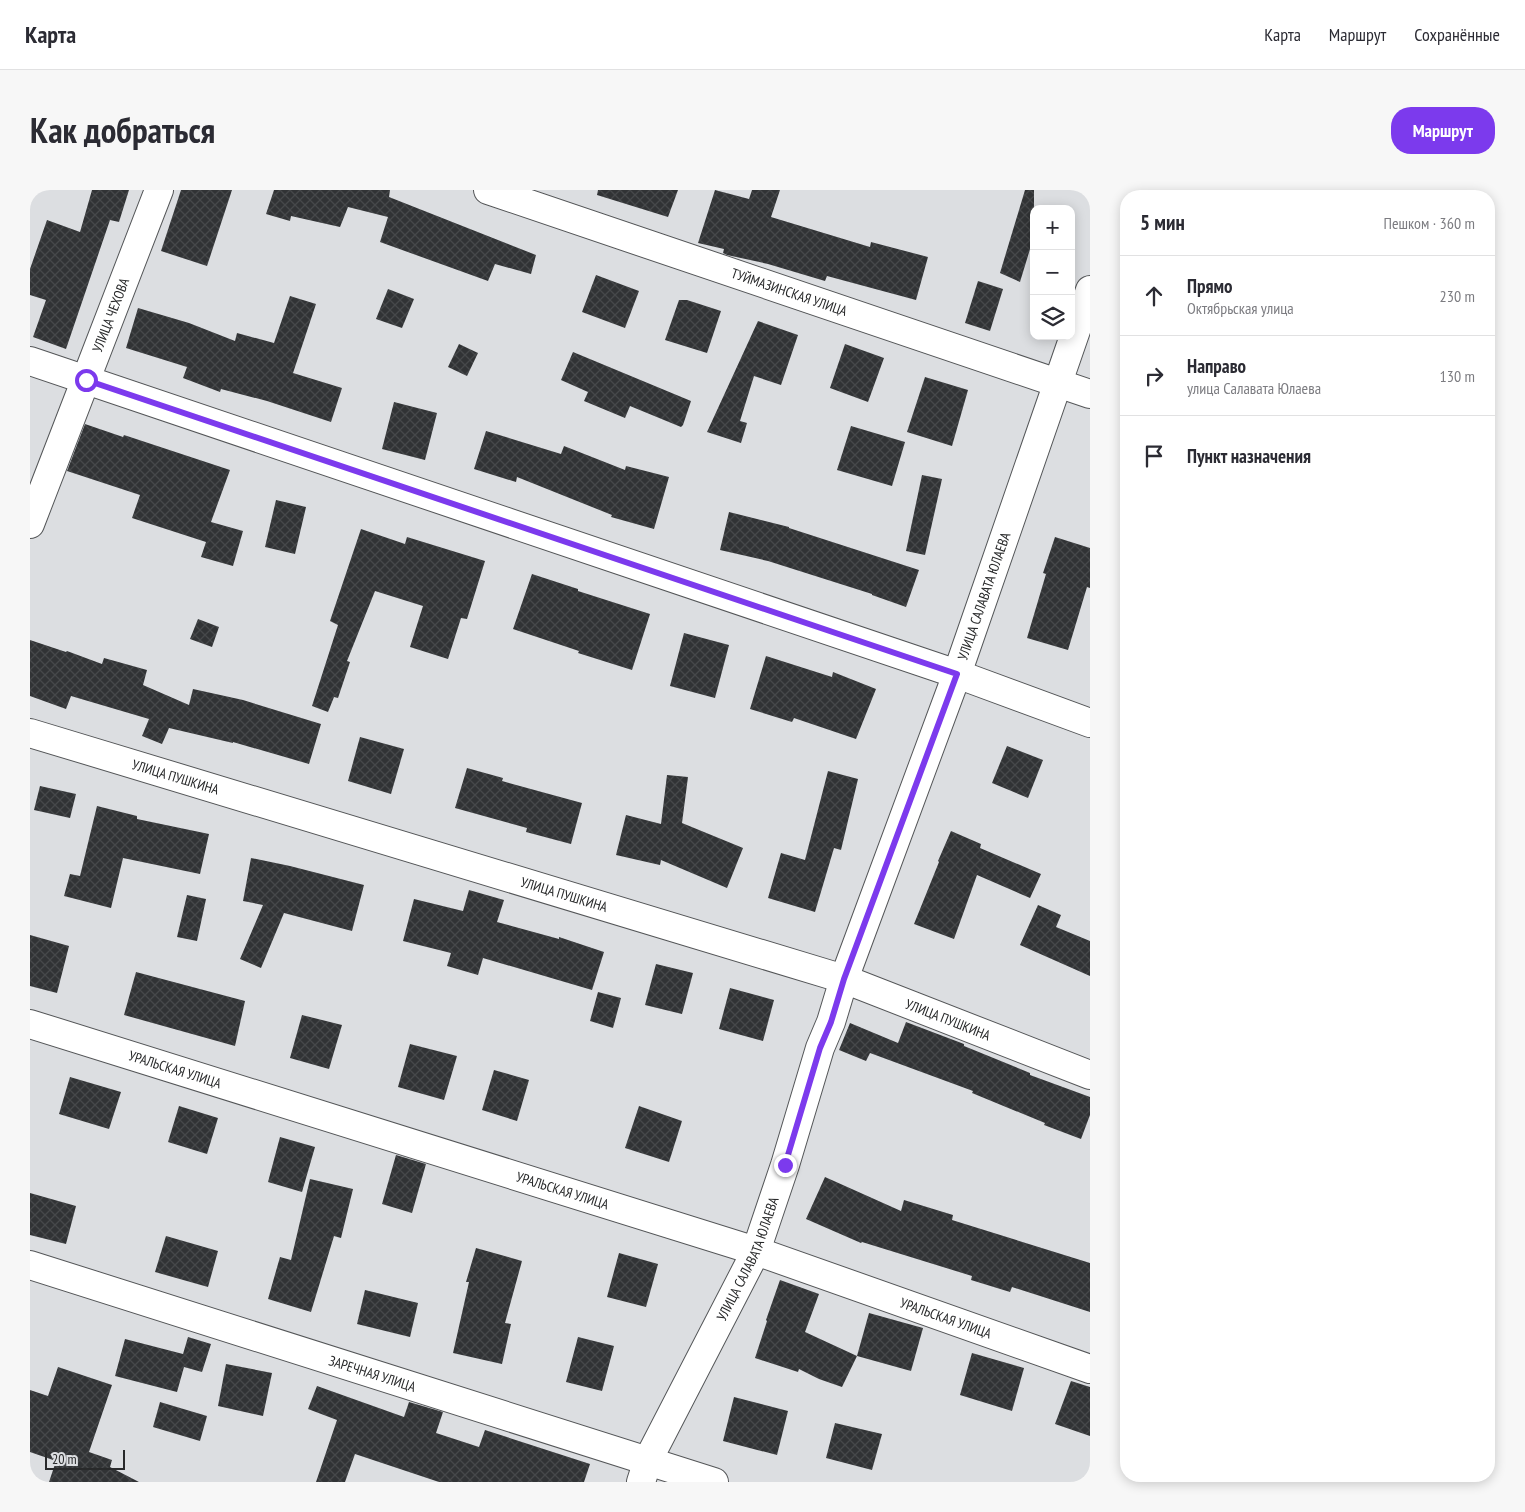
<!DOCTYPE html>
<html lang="ru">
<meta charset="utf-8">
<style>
:root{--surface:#fff;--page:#f7f7f7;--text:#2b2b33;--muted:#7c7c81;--line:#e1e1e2;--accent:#7c3aed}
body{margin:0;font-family:"PT Sans Narrow",sans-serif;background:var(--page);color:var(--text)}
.controls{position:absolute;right:15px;top:15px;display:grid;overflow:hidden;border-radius:10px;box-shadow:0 2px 12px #0003}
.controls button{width:45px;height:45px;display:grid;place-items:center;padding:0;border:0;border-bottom:1px solid var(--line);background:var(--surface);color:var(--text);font:25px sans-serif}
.scale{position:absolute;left:15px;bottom:12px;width:80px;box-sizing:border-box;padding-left:5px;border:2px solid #28292a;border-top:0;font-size:14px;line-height:18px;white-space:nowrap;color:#28292a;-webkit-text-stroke:4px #dcdee1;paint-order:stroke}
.stop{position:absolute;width:15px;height:15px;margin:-11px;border:4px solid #7c3aed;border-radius:50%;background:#fff}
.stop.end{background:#7c3aed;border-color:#fff;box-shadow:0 1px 5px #0008}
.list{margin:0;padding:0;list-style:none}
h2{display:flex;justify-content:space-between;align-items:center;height:65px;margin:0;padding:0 20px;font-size:21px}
h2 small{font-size:16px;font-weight:400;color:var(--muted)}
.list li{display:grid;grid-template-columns:32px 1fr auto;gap:15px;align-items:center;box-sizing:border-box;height:80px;padding:0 20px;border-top:1px solid var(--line)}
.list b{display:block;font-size:19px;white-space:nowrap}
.list p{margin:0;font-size:16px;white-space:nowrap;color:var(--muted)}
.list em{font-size:16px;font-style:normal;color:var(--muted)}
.icon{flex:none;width:28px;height:28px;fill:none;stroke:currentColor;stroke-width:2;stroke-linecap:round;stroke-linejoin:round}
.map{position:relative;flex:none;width:1060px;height:1292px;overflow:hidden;border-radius:20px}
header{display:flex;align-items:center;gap:30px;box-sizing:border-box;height:70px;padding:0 25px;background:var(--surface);border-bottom:1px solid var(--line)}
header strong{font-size:24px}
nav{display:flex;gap:28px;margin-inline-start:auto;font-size:18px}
.intro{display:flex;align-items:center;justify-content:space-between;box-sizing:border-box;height:120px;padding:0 30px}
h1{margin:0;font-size:35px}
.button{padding:12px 22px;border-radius:20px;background:var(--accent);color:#fff;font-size:18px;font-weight:700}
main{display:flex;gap:30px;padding:0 30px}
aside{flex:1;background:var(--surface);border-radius:20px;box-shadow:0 2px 12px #0003}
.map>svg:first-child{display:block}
.building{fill:url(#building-cross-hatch)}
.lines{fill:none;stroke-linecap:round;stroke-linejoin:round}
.street-casing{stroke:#545658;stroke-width:30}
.street{stroke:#fff;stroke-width:28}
.route{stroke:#7c3aed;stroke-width:6}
.labels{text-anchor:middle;stroke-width:5;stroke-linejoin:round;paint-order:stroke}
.street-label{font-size:14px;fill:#28292a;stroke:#dcdee1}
</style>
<header>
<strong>Карта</strong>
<nav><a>Карта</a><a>Маршрут</a><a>Сохранённые</a></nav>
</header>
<div class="intro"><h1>Как добраться</h1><a class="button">Маршрут</a></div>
<main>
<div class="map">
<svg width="1060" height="1292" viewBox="0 0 1060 1292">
<defs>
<pattern id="building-cross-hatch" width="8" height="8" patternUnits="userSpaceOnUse" patternTransform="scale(1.25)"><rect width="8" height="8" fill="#313335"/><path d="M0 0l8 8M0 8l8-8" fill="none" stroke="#46484a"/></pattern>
</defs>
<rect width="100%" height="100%" fill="#dcdee1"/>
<g class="building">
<path d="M62 0H99L89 32 80 30 36 159 3 147 16 110 0 105V79L17 30 50 42Z"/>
<path d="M151 0H202L177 76 131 61Z"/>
<path d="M244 0H360L359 7 506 65 501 84 465 74 458 91 350 52 358 27 318 17 310 37 261 26 260 31 236 24Z"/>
<path d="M568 0H648L638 27 567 5Z"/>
<path d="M685 0 719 9 722 0H750L741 27 840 57 841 52 898 67 886 110 797 86 795 91 738 74 697 65 693 63 694 59 668 53Z"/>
<path d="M995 0H1004V46L990 92 970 83Z"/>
<path d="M566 85 609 101 595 138 552 122Z"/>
<path d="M948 91 973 99 960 141 935 133Z"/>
<path d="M358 99 384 109 372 138 346 129Z"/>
<path d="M260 106 286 114 263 183 312 198 301 232 237 211 191 199 190 202 153 188 157 177 96 158 108 118 159 133 205 151 207 143 244 153Z"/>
<path d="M649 110H657L691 121 677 163 635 150Z"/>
<path d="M728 131 768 145 751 195 724 186 710 231 717 233 711 253 677 242Z"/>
<path d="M429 154 448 163 437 186 418 177Z"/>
<path d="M815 154 854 168 838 212 800 198Z"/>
<path d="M543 162 661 211 653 235 651 237 600 216 595 228 554 211 558 202 531 190Z"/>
<path d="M895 187 938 200 922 256 877 242Z"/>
<path d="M364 212 407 223 395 270 352 259Z"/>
<path d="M55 234 93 247 94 245 200 280 181 332 213 341 203 376 171 367 176 352 102 328 110 305 37 281Z"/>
<path d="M821 236 875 252 862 296 807 280Z"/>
<path d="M456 241 531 264 534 256 595 280 596 276 639 287 624 339 581 327 582 325 487 287 486 292 444 279Z"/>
<path d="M892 285 912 289 895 365 876 361Z"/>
<path d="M246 310 276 317 265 364 235 357Z"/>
<path d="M699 322 759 337V338L889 380 876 417 842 405V404L738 371 690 360Z"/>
<path d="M331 339 375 354 377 347 455 371 437 429 431 428 418 469 380 457 393 416 345 401 317 471 320 472 308 508 304 507 298 522 282 516 308 435 300 431Z"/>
<path d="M1025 347 1060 358V398L1057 397 1038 460 997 448 1016 384 1013 383Z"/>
<path d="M502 384 548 399V401L620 424 602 480 548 463 549 461 483 439Z"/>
<path d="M168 429 189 437 182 457 160 449Z"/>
<path d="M654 443 699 455 685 508 640 496Z"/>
<path d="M0 450 36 462 37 461 72 474 74 468 117 480 113 495 159 515 163 499 213 510 291 534 279 574 203 552V553L139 538 132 554 112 546 119 529 41 506 36 519 0 506Z"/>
<path d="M736 466 802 487 803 482 846 499 826 549 764 528 762 532 720 519Z"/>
<path d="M330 547 374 559 361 604 318 591Z"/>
<path d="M977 556 1013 570 998 608 962 593Z"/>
<path d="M437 578 473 588 472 591 552 613 541 654 496 642 497 638 425 618Z"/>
<path d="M798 581 828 589 811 660 804 658 785 722 738 708 751 663 775 670Z"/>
<path d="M637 585 658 587 652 633 713 658 697 698 631 670 630 675 586 665 596 625 631 634Z"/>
<path d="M10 596 46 604 40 628 4 620Z"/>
<path d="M67 616 107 626V629L179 644 170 684 93 668 81 718 34 706 40 684 50 686Z"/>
<path d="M921 641 951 654 950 658 1011 684 1000 708 947 685 924 749 884 734 909 672 908 671Z"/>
<path d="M221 668 260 676 334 695 322 741 254 723 231 778 210 769 233 715 213 711Z"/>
<path d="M439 700 474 710 467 732 529 749V747L574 762 562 800 453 768 448 785 417 776 421 763 373 751 384 709 433 721Z"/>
<path d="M157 705 176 709 167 751 147 747Z"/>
<path d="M1008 715 1031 725 1026 737 1060 751V786L990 755Z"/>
<path d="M0 745 39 756 27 803 0 796Z"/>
<path d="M626 774 663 783 652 824 615 815Z"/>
<path d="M106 782 215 811 205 856 94 825Z"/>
<path d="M700 798 744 810 733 851 689 839Z"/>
<path d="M568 802 591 808 583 838 560 831Z"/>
<path d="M272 825 312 835 299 879 260 868Z"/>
<path d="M876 832 934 854V856L1000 883V885L1060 907V925L1051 949 1014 935 1015 933 942 903 943 901 840 863 836 871 809 860 820 833 868 853Z"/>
<path d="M380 854 427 866 414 910 368 897Z"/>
<path d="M464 880 499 890 487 931 452 920Z"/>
<path d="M40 887 91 902 79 939 29 924Z"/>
<path d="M149 916 188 928 177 964 138 952Z"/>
<path d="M609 916 652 931 639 972 595 958Z"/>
<path d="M250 947 285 957 272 1002 238 992Z"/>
<path d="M366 965 396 974 382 1023 352 1014Z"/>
<path d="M795 987 871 1021 874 1010 923 1025 922 1030 1060 1073V1122L982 1097 980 1102 941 1090 942 1086 832 1052 831 1053 776 1029Z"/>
<path d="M280 989 323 999 311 1048 304 1046 281 1122 238 1109 250 1067 261 1070Z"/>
<path d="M0 1003 46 1016 36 1054 0 1045Z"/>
<path d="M136 1046 188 1061 178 1097 125 1082Z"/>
<path d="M446 1058 492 1071 475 1133 481 1134 472 1174 423 1163 439 1092H436Z"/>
<path d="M589 1063 628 1074 616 1117 577 1107Z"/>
<path d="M750 1090 789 1104 775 1142 827 1166 812 1197 789 1189 769 1179 768 1182 725 1168 737 1131 736 1130Z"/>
<path d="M335 1100 388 1113 380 1147 327 1134Z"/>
<path d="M839 1123 893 1138 881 1181 827 1166Z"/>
<path d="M158 1147 181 1154 172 1182 154 1177 147 1202 85 1186 95 1149 153 1164Z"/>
<path d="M548 1147 584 1156 572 1201 536 1192Z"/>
<path d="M942 1163 994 1178 982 1221 930 1205Z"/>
<path d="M196 1174 242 1183 233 1226 188 1216Z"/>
<path d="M28 1177 82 1195 59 1262 82 1270 80 1277 109 1292H19L26 1271 0 1262V1200L18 1206Z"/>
<path d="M1041 1191 1060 1197V1246L1025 1234Z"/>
<path d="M287 1196 374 1227 379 1212 413 1222 406 1243 449 1257 455 1240 560 1274 554 1292H409L325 1264 315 1292H286L307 1230 278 1219Z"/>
<path d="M704 1207 758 1221 747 1265 693 1251Z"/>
<path d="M130 1212 177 1226 170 1251 123 1237Z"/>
<path d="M805 1233 852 1244 842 1280 796 1268Z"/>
</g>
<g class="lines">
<defs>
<g id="street">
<path id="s1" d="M458 0 1060 204"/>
<path d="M0 171 927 484 1060 533"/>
<path id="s2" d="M0 334 129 0"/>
<path id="s3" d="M0 543 814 789 1060 885"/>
<path id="s4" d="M0 834 726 1061 1060 1179"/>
<path id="s5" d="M0 1075 684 1292"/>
<path id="s6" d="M611 1292 618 1270 726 1061 755 975 790 858 801 832 814 789 927 484 1060 100"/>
</g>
</defs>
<use href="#street" class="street-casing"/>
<use href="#street" class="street"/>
</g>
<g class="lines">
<path class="route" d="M56 190 927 484 814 789 801 832 790 858 755 975"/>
</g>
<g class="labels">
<g class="street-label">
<text dy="5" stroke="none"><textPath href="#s1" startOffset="318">ТУЙМАЗИНСКАЯ УЛИЦА</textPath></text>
<text dy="5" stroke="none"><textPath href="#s2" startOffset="224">УЛИЦА ЧЕХОВА</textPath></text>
<text dy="5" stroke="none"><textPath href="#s6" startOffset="952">УЛИЦА САЛАВАТА ЮЛАЕВА</textPath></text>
<text dy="5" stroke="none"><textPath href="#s3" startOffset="152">УЛИЦА ПУШКИНА</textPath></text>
<text dy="5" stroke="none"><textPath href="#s3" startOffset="558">УЛИЦА ПУШКИНА</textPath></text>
<text dy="5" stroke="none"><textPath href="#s3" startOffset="962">УЛИЦА ПУШКИНА</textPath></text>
<text dy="5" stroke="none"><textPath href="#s4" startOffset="152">УРАЛЬСКАЯ УЛИЦА</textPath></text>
<text dy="5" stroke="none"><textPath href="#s4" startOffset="558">УРАЛЬСКАЯ УЛИЦА</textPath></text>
<text dy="5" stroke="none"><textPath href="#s6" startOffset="248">УЛИЦА САЛАВАТА ЮЛАЕВА</textPath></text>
<text dy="5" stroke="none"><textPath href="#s4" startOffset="962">УРАЛЬСКАЯ УЛИЦА</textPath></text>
<text dy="5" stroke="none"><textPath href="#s5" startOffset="359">ЗАРЕЧНАЯ УЛИЦА</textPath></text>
</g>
</g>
</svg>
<div class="controls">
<button>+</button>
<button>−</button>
<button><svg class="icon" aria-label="layers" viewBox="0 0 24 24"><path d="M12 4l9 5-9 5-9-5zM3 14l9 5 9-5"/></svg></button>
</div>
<div class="scale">20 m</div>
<div class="stop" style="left:56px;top:190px"></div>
<div class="stop end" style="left:755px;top:975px"></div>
</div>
<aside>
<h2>5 мин<small>Пешком · 360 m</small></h2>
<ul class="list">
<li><svg class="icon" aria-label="ahead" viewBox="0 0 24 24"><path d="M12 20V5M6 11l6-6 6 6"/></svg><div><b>Прямо</b><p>Октябрьская улица</p></div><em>230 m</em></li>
<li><svg class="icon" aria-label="right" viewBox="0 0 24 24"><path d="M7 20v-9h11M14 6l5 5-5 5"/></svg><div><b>Направо</b><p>улица Салавата Юлаева</p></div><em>130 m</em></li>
<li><svg class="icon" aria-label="arrive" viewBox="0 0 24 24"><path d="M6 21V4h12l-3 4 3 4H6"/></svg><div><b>Пункт назначения</b></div></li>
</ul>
</aside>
</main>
